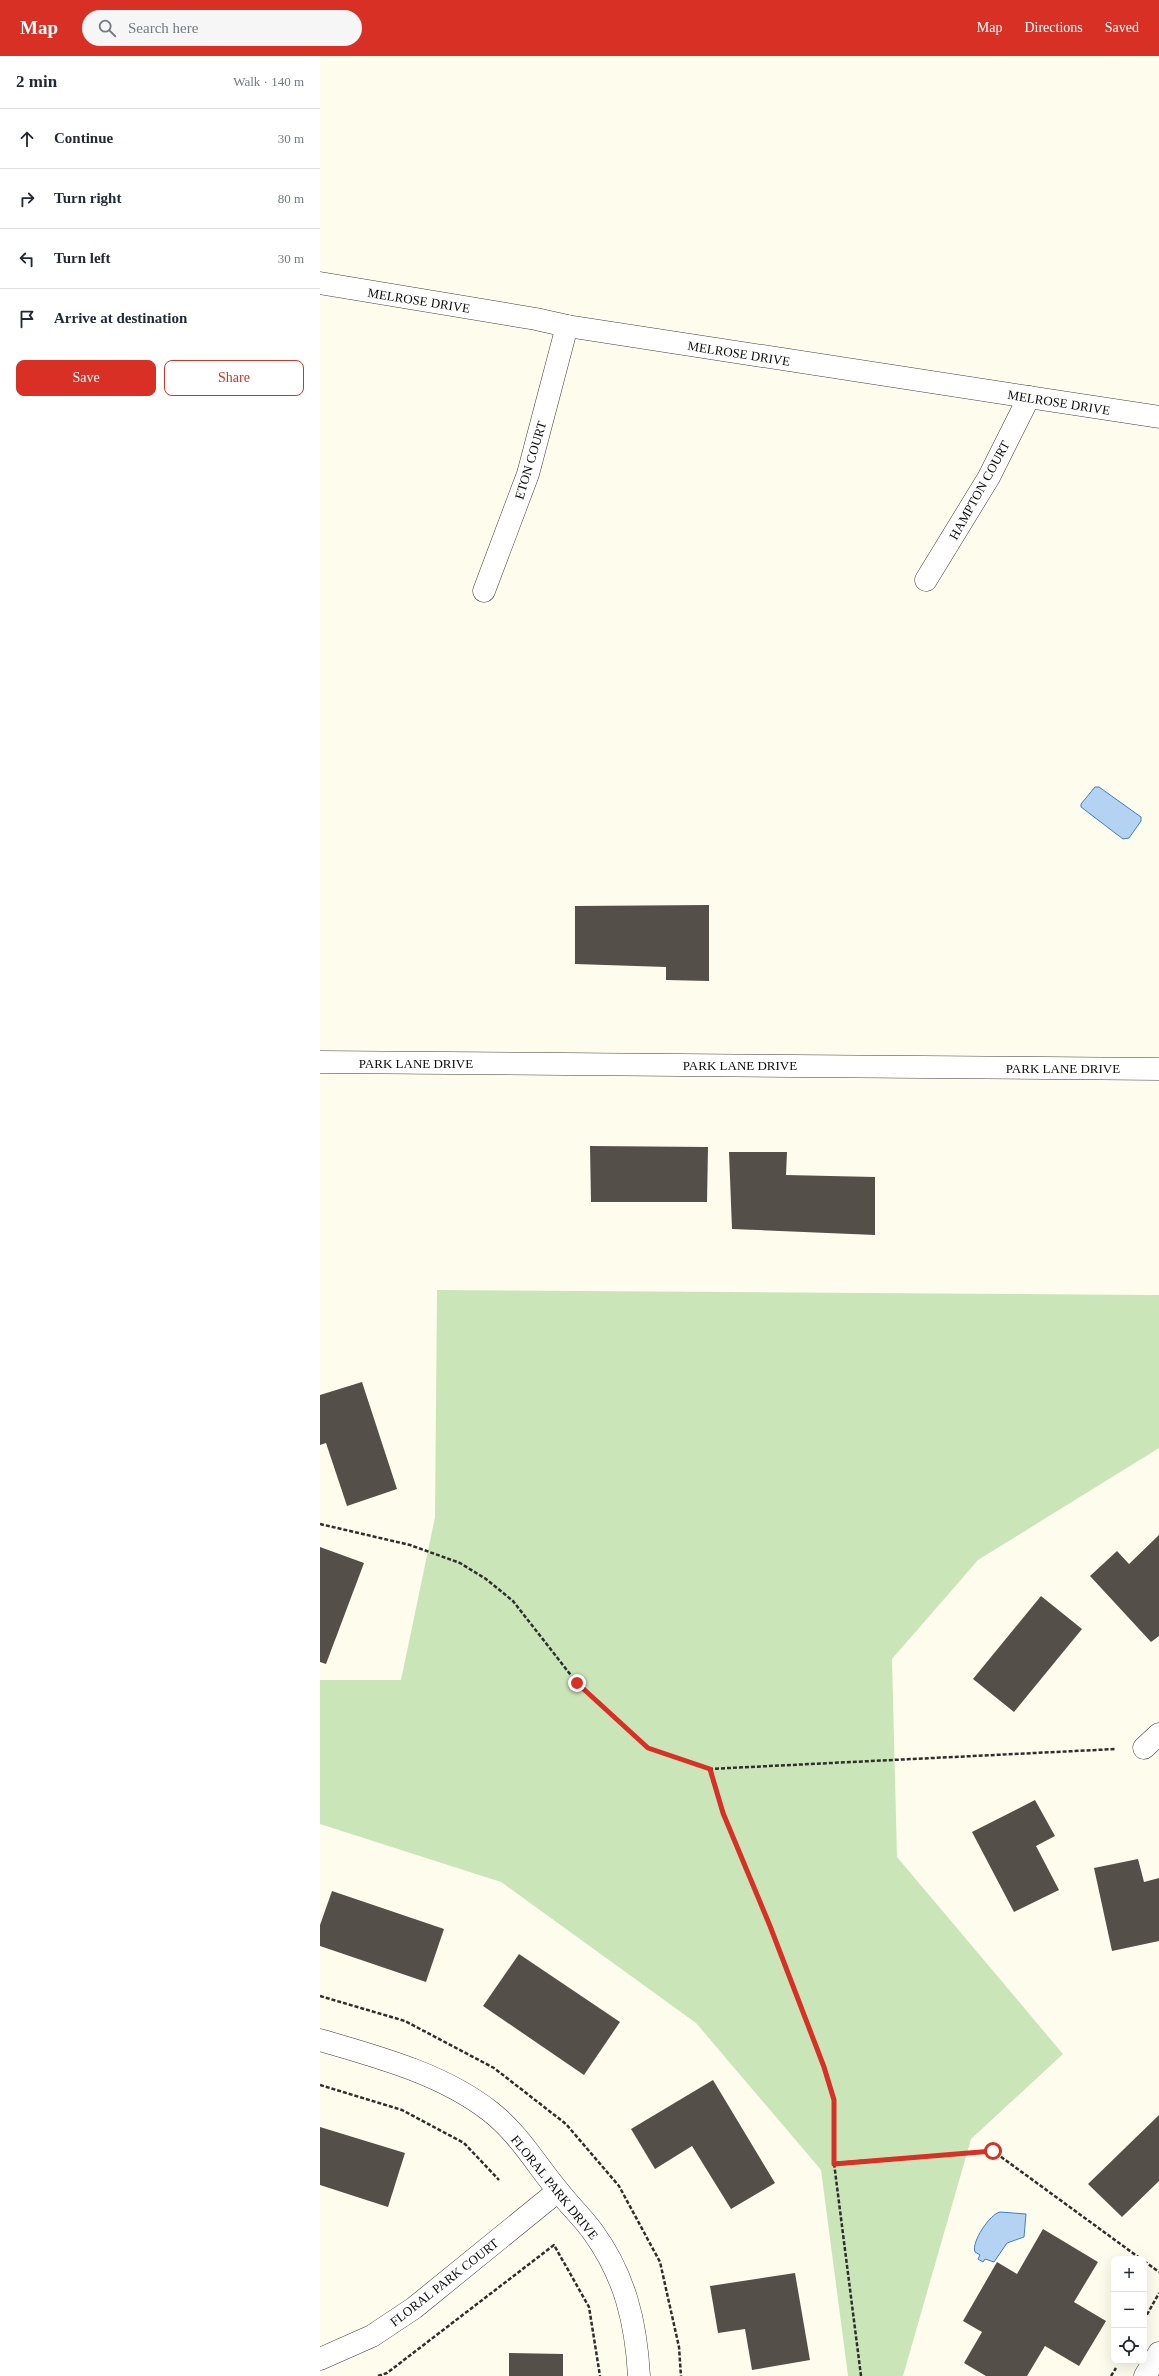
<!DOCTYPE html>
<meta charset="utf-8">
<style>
:root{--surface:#fff;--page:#f6f6f7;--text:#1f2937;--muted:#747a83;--line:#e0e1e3;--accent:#d93025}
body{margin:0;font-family:"Times New Roman",serif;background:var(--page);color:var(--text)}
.controls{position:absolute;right:12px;bottom:12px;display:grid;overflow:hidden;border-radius:8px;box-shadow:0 4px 16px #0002}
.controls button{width:36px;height:36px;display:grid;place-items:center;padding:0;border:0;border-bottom:1px solid var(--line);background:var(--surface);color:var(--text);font:20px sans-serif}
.stop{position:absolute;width:12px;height:12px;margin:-9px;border:3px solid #d93025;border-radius:50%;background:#fff}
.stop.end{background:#d93025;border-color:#fff;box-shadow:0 1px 4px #0008}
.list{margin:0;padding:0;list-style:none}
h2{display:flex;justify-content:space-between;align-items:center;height:52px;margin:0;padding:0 16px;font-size:17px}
h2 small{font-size:13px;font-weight:400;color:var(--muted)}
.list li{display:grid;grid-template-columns:26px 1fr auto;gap:12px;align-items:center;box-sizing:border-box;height:60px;padding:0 16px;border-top:1px solid var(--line)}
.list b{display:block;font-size:15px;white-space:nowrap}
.list em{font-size:13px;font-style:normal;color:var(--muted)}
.actions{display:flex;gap:8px;padding:12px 16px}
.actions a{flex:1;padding:9px 0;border:1px solid var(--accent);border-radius:8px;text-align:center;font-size:14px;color:var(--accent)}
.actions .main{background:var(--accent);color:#fff}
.icon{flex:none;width:22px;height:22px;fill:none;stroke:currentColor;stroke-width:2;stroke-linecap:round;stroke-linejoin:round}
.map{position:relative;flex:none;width:839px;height:2320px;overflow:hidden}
header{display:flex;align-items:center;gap:24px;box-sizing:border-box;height:56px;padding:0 20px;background:var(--accent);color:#fff}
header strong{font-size:19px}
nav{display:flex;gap:22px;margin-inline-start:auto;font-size:14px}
.search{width:280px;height:36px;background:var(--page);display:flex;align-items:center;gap:10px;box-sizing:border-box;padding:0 14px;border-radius:22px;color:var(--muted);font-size:15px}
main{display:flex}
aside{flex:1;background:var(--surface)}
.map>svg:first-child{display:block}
.green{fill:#cae6b9}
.water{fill:#b4d3f2;stroke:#407ec5}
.building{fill:#544f49}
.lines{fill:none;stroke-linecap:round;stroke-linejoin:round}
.street-casing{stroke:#3f3f3f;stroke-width:23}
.path{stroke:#2e2e2e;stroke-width:2.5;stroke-dasharray:4 2;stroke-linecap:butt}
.street{stroke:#fff;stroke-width:22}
.route{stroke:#d93025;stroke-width:5}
.labels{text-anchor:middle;stroke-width:4;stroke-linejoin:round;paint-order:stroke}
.street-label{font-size:13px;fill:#0c0c0c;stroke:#fff}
</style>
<header>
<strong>Map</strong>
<div class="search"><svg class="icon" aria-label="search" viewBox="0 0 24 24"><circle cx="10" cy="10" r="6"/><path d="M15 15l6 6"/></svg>Search here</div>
<nav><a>Map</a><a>Directions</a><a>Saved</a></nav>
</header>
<main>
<aside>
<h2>2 min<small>Walk · 140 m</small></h2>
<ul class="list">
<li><svg class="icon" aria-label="ahead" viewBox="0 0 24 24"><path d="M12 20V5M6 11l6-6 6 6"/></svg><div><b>Continue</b></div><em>30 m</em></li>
<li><svg class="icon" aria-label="right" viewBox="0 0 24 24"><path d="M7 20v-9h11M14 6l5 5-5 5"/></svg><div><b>Turn right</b></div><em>80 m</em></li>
<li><svg class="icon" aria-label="left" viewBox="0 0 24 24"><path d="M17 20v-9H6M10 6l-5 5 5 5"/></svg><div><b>Turn left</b></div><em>30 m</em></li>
<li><svg class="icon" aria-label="arrive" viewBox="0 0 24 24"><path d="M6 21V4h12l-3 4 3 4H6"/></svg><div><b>Arrive at destination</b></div></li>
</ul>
<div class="actions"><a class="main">Save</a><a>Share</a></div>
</aside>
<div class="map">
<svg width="839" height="2320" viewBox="0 0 839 2320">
<rect width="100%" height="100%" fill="#fefded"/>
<path class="green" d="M117 1234 839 1239V1392L658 1504 572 1603 577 1801 743 1998 651 2083 583 2320H528L501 2114 376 1967 181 1826 0 1768V1624H81L115 1461Z"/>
<g class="water">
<path d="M775 731H779L821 761V765L809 782 803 783 761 751V748Z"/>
<path d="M680 2156 706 2158 704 2181 687 2187 674 2206 665 2203 663 2206 658 2203 660 2199 655 2196C651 2186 670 2158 680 2156Z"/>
</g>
<g class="building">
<path d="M389 849V925L346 924V911L255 908V850Z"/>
<path d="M270 1090 388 1091 387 1146H271Z"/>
<path d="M409 1096H467L466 1119 555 1121V1179L412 1173Z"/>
<path d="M42 1326 77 1433 27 1450 6 1387 0 1389V1339Z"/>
<path d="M839 1479V1580L831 1586 770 1520 797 1495 809 1508Z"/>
<path d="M0 1491 44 1507 6 1608 0 1606Z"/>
<path d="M721 1540 762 1573 694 1656 653 1623Z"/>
<path d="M715 1744 735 1780 716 1790 739 1834 694 1856 652 1776Z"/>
<path d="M818 1803 824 1826 839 1822V1885L792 1895 774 1812Z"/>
<path d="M12 1835 124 1873 106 1926 0 1890V1869Z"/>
<path d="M199 1898 300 1966 264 2019 163 1950Z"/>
<path d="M393 2024 455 2127 411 2153 372 2090 335 2113 311 2073Z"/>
<path d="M839 2059V2125L802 2161 768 2128Z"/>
<path d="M0 2071 85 2097 68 2151 0 2129Z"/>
<path d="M723 2173 778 2206 754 2246 786 2265 759 2310 725 2290 707 2320H666L644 2307 662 2276 643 2265 677 2206 697 2218Z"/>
<path d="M475 2217 490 2304 432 2314 425 2273 398 2277 390 2230Z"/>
<path d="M189 2297 243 2298V2320H189Z"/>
</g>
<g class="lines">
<defs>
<g id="street">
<path d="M0 227 216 263 247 270 839 361"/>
<path d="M606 524 669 421 709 341"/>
<path d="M164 535 208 418 247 270"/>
<path d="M0 1006 839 1013"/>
<path d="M824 1692 839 1678"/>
<path d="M0 1984C58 2001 123 2018 171 2056 200 2079 217 2110 240 2137 250 2150 263 2162 273 2176 305 2220 316 2266 319 2320"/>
<path d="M0 2303 52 2280 94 2252 238 2135"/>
<path d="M825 2320 839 2297"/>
</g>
</defs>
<use href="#street" class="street-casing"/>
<g class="path">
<path d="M0 1468 90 1489 140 1507 166 1523 193 1545 257 1627 328 1692 389 1713 403 1757 450 1870 504 2011 514 2044V2107"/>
<path d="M389 1713 796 1693"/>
<path d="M0 1940 85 1965 174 2012 246 2068 299 2130 340 2206 359 2291 361 2320"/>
<path d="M0 2029 82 2054 144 2087 179 2124"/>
<path d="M824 2205 839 2216"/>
<path d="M824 2264 839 2237"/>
<path d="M58 2320 67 2317 234 2189 269 2251 280 2320"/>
<path d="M541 2320 514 2107 673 2095 821 2203"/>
<path d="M791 2320 796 2312"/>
</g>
<use href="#street" class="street"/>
</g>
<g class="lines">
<path class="route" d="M257 1627 328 1692 390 1713 403 1757 450 1870 504 2011 514 2044V2108L673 2095"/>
</g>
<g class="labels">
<g class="street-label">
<text transform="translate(99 244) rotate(9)" y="5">MELROSE DRIVE</text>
<text transform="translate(419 297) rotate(9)" y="5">MELROSE DRIVE</text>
<text transform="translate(739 346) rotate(9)" y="5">MELROSE DRIVE</text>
<text transform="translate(210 404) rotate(-73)" y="5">ETON COURT</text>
<text transform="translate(659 434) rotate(-61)" y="5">HAMPTON COURT</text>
<text x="96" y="1012">PARK LANE DRIVE</text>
<text x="420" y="1014">PARK LANE DRIVE</text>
<text x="743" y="1017">PARK LANE DRIVE</text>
<text transform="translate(235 2131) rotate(51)" y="5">FLORAL PARK DRIVE</text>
<text transform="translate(124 2226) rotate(-38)" y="5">FLORAL PARK COURT</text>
</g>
</g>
</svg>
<div class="controls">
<button>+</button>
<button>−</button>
<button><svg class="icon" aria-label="locate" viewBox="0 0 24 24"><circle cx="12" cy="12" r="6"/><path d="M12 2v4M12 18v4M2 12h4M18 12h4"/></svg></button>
</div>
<div class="stop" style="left:673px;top:2095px"></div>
<div class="stop end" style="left:257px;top:1627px"></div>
</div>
</main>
